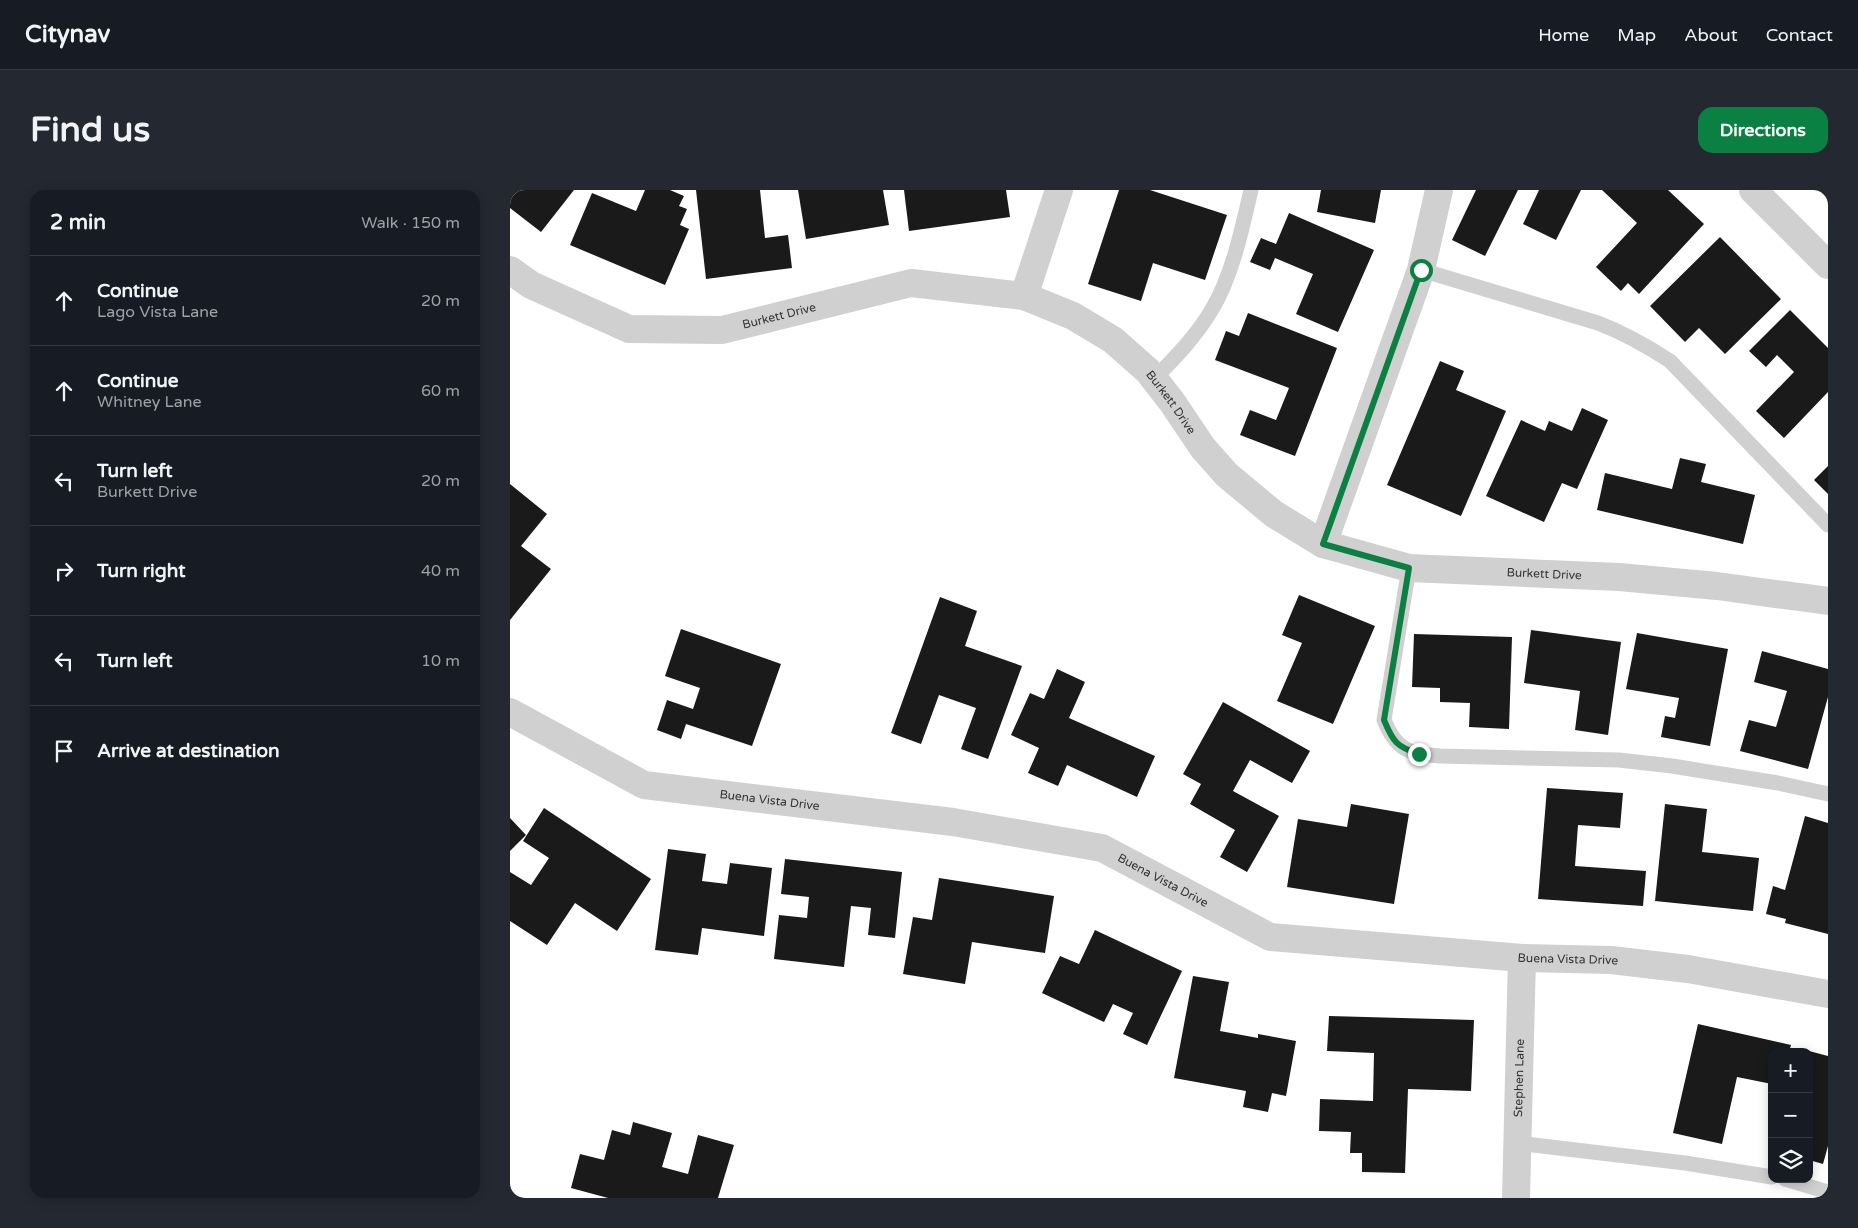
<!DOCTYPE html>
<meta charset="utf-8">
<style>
:root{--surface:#171b24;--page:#242831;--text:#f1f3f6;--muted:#9ea1a6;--line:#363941;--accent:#0b8043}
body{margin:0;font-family:"Varela Round",sans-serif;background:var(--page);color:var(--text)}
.controls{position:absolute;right:15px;bottom:15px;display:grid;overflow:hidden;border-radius:10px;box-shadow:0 2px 12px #0003}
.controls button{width:45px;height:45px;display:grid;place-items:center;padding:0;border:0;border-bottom:1px solid var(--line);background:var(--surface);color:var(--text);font:25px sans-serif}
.stop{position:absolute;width:15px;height:15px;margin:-11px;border:4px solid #0b8043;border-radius:50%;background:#fff}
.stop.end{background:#0b8043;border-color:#fff;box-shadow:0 1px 5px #0008}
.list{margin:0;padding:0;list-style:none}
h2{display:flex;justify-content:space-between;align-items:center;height:65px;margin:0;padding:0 20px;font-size:21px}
h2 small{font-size:16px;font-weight:400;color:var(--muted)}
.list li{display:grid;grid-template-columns:32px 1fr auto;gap:15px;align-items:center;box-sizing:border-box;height:90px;padding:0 20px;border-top:1px solid var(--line)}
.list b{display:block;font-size:19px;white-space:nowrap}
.list p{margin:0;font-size:16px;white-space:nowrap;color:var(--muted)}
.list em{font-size:16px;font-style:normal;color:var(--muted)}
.icon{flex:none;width:28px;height:28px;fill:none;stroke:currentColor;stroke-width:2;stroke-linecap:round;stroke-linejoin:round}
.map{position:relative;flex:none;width:1318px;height:1008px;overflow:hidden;border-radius:15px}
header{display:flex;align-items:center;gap:30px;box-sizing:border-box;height:70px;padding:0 25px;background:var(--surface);border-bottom:1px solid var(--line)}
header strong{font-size:24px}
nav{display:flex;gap:28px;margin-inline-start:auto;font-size:18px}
.intro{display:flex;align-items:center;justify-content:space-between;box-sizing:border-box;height:120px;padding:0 30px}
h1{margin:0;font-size:35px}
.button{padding:12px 22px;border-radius:15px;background:var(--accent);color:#fff;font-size:18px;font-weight:700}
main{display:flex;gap:30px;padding:0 30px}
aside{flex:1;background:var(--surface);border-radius:15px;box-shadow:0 2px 12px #0003}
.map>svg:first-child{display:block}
.building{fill:#1a1a1a}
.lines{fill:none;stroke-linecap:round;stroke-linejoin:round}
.service{stroke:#d0d0d0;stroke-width:15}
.minor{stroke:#d0d0d0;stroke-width:28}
.route{stroke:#0b8043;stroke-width:6}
.labels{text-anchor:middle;stroke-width:5;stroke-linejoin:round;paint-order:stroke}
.street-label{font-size:12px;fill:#333;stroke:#fff}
</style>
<header>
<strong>Citynav</strong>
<nav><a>Home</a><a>Map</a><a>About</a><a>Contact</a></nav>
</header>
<div class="intro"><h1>Find us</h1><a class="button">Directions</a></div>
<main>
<aside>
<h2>2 min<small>Walk · 150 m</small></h2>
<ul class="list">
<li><svg class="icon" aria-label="ahead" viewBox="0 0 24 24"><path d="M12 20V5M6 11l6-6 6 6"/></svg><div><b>Continue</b><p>Lago Vista Lane</p></div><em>20 m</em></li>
<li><svg class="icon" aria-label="ahead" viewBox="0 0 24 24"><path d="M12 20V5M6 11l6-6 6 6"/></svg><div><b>Continue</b><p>Whitney Lane</p></div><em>60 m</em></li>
<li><svg class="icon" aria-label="left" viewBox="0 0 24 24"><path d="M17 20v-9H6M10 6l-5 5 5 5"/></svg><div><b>Turn left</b><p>Burkett Drive</p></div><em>20 m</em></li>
<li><svg class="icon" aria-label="right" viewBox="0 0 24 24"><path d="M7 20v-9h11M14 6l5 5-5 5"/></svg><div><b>Turn right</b></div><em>40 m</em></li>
<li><svg class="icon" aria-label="left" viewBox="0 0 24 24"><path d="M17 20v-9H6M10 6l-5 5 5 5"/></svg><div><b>Turn left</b></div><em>10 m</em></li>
<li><svg class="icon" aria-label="arrive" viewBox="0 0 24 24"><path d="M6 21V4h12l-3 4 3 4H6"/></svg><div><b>Arrive at destination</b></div></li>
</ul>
</aside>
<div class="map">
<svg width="1318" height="1008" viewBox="0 0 1318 1008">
<rect width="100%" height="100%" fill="#fff"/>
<g class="building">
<path d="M0 0H64L31 42 0 18Z"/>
<path d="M135 0H160L174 6 169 16 177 19 170 35 179 39 155 95 60 55 82 3 126 21Z"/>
<path d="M186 0H250L255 48 278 45 282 78 196 89Z"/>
<path d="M288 0H373L379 35 296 49Z"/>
<path d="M394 0H496L500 27 399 41Z"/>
<path d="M609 0H640L717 25 695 90 643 73 631 111 578 94Z"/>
<path d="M811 0H871L865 33 807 22Z"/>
<path d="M966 0H1008L975 66 942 50Z"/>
<path d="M1029 0H1071L1046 50 1013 34Z"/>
<path d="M1092 0H1158L1194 34 1129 104 1118 93 1111 101 1086 77 1127 33Z"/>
<path d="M779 23 864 60 828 142 786 124 803 84 765 68 760 80 740 72 751 48 766 54Z"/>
<path d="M1210 47 1271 109 1215 164 1189 138 1175 152 1140 116Z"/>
<path d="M1280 120 1318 158V202L1274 248 1246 221 1284 182 1267 165 1256 177 1239 161Z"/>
<path d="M738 123 827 158 785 266 730 245 740 220 766 230 779 198 705 170 716 141 729 146Z"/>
<path d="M930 171 954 181 946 200 996 221 951 326 877 295Z"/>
<path d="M1072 218 1098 230 1067 299 1052 293 1034 332 976 306 1011 230 1035 241 1039 231 1062 241Z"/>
<path d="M1170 268 1196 274 1191 292 1245 305 1233 354 1087 320 1095 283 1162 299Z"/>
<path d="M1318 276V304L1304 290Z"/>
<path d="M0 294 37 324 11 356 41 379 0 430Z"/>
<path d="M789 405 865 436 823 534 767 511 792 453 772 445Z"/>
<path d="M430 407 467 421 455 456 512 476 478 569 451 559 466 518 429 505 411 554 381 543Z"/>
<path d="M171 439 271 474 242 556 176 534 171 549 147 540 157 510 183 519 190 498 155 486Z"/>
<path d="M1021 440 1111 452 1098 545 1065 540 1070 501 1014 493Z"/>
<path d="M1127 443 1218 459 1200 556 1151 547 1155 526 1165 528 1169 508 1116 499Z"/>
<path d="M904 444 1002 447 999 539 959 537 960 513 930 512V498L902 497Z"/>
<path d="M1252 461 1318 479V507L1298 579 1230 561 1239 530 1266 537 1277 501 1244 492Z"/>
<path d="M547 479 575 492 559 528 645 566 627 607 557 575 548 596 518 583 529 558 501 545 520 503 534 509Z"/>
<path d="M713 512 800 561 782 593 740 570 723 601 769 626 737 682 710 667 725 640 680 614 691 594 673 584Z"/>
<path d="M1037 598 1113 603 1110 638 1068 635 1065 676 1136 681 1133 716 1028 709Z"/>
<path d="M841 614 899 624 884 714 777 697 788 629 837 637Z"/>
<path d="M1155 614 1197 619 1192 662 1249 668 1243 721 1145 711Z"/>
<path d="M34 618 141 689 107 741 65 713 37 755 0 731V682L21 695 39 668 13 651Z"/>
<path d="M1295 626 1318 633V744L1275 733 1276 729 1256 724 1263 696 1275 700Z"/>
<path d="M0 628 16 645 0 661Z"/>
<path d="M158 659 196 664 192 691 217 694 220 673 262 678 254 746 192 738 188 765 145 760Z"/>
<path d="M275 669 392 682 385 748 358 745 361 718 341 716 334 777 264 769 269 725 297 728 299 707 271 704Z"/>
<path d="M429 688 544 706 535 763 462 752 455 794 393 784 403 727 422 730Z"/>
<path d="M585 740 672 781 637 855 613 844 623 823 603 814 594 832 532 803 550 766 569 774Z"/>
<path d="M683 786 719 792 710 841 748 848V844L786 851 776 906 762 903 758 922 733 917 736 901 664 888Z"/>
<path d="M819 826 964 830 961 901 898 899 895 983 852 982V963H840L841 942 809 941 810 909 863 911 864 863 817 861Z"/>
<path d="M1188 834 1281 855 1279 862H1262V894L1227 887 1212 954 1163 943Z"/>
<path d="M1299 861 1318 866V956L1313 974 1299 970Z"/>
<path d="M123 932 162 943 152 977 178 984 188 945 224 955 208 1008H98L61 998 70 964 94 970 102 940 120 945Z"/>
</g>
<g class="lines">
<g class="service">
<path d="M911 80 1088 133C1114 143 1137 156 1160 171L1318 335"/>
<path d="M644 189C665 168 686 146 701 121 722 87 732 39 741 0"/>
<path d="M899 378 874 530C886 560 899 564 930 566L1109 570 1162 576 1268 593 1318 604"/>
<path d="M1007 953 1175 973 1262 987"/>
<path d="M1275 989 1318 1002"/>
</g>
<g class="minor">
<path d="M1243 0 1318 75"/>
<path id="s1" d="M0 80 21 95 119 139 212 140 401 93 514 106 563 126 603 150 638 181 662 212 693 258 717 285 764 324 813 354 899 378 1109 387 1207 396 1318 411"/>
<path d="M514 106 549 0"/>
<path d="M813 354 911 80 929 0"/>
<path id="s2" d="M0 522 134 595 443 632 592 658 760 747 1012 768 1101 770 1178 779 1318 804"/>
<path id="s3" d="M1006 1008 1012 768"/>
</g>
</g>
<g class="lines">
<path class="route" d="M909 564C887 557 883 552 874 530L899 378 813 354 911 80"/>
</g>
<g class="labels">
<g class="street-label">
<text dy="4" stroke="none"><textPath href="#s1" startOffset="285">Burkett Drive</textPath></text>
<text dy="4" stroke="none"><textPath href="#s1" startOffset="720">Burkett Drive</textPath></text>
<text dy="4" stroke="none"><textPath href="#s1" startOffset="1155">Burkett Drive</textPath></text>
<text dy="4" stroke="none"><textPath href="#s2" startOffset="279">Buena Vista Drive</textPath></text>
<text dy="4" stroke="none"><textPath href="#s2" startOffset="684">Buena Vista Drive</textPath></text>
<text dy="4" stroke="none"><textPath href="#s2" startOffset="1104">Buena Vista Drive</textPath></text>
<text dy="4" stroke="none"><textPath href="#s3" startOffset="120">Stephen Lane</textPath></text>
</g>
</g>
</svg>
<div class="controls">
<button>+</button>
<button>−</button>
<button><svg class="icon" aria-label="layers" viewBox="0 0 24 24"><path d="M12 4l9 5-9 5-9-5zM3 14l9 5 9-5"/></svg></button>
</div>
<div class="stop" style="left:911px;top:80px"></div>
<div class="stop end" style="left:909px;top:564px"></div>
</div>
</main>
